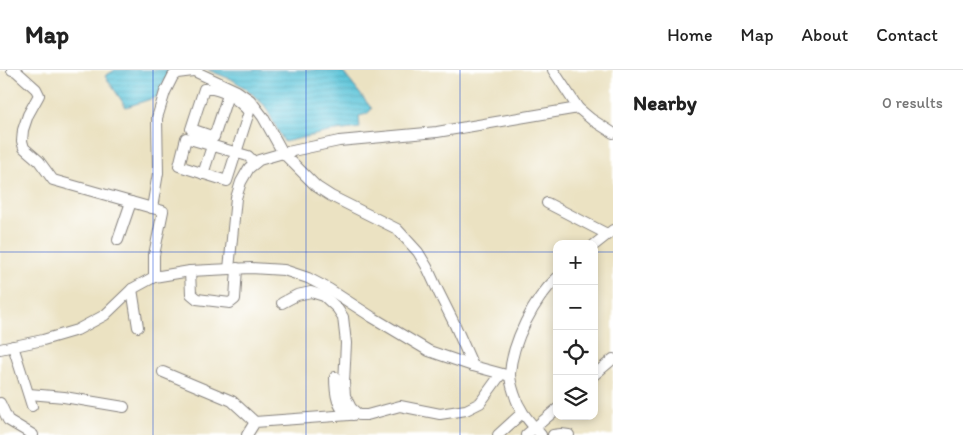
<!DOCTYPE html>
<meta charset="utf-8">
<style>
:root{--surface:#fff;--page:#f6f6f6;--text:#222;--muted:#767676;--line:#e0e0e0}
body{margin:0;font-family:Itim,sans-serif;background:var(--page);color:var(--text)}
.controls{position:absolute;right:15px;bottom:15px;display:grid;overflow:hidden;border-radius:10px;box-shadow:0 2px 8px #0003}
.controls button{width:45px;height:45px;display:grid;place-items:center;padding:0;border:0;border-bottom:1px solid var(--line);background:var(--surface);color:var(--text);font:25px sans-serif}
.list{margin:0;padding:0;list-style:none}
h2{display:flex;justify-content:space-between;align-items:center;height:65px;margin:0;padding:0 20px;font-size:21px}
h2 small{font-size:16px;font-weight:400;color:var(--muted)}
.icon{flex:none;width:28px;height:28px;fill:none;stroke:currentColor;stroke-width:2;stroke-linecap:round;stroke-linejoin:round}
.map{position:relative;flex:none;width:613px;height:365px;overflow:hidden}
header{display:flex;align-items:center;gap:30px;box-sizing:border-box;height:70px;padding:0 25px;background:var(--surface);border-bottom:1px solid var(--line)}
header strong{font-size:24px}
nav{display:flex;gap:28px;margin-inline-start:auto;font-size:18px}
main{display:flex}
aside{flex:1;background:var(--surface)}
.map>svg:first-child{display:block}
.water{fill:url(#water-rules);stroke:#40748a}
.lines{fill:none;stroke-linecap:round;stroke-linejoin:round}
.minor-casing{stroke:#86827e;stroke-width:12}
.minor{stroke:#fff;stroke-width:10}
.grid{fill:none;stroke:#1d4ed8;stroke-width:1;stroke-opacity:0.55}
</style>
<header>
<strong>Map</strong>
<nav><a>Home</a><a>Map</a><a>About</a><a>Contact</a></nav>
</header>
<main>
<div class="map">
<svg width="613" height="365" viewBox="0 0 613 365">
<defs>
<pattern id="water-rules" width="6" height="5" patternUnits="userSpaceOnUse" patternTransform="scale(1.25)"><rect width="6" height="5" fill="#5ec6da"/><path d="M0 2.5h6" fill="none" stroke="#51aabc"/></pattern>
</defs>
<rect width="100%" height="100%" fill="#fff"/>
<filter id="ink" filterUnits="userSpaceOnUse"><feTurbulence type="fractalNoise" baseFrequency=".02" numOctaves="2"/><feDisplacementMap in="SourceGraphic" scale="10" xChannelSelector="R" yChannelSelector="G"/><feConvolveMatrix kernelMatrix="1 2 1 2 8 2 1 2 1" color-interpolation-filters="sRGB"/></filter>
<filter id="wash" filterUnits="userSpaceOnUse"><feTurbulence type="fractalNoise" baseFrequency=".0096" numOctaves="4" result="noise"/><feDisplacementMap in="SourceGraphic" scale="20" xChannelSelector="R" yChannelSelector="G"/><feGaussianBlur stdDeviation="1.12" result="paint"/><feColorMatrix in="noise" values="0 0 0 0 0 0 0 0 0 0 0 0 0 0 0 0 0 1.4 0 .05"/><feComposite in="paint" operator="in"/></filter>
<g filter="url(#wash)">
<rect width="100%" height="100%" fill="#ebe2c2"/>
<g class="water">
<path d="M115 0H170L157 27 126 37 105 6Z"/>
<path d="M208 0H341L346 6 372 39 367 44 359 46 360 58 328 62 284 72 265 36 248 20 233 10Z"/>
</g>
</g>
<g filter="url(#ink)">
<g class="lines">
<defs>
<g id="minor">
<path d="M12 0 16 1 36 19 39 25 28 45 23 60 22 71 24 78 39 91 53 110 163 141 154 185V207"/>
<path d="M192 0 237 21 250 30 263 47 283 83 317 117 331 126 397 159 418 182 427 197 439 223 454 253 473 296"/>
<path d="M553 0 578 38 591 49 613 63"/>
<path d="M228 25 214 67 191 59 204 19C221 17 239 30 249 42L227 111 179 96 186 68 248 86 255 93"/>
<path d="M203 104 212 76"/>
<path d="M547 133 607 164"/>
<path d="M152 138 158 103 157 48 165 22 173 6 177 3 193 1"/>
<path d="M118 170 131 132"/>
<path d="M594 175 613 160"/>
<path d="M229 199 236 128 241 112 249 98 259 90 283 83 339 71 437 62 578 38"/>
<path d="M190 201 191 224 197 229 230 233 235 229 237 198"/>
<path d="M132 219 138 257"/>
<path d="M282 233 297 225 311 222 324 226 337 238 343 247 346 273 344 313 345 326 351 338 359 345H367L400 336 440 344 466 340 480 333 501 304"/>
<path d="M13 276 32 336"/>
<path d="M0 279 43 270 77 260 105 245 132 219 154 207 190 201 251 198 284 200 308 208 329 219 372 247 429 281 473 296 510 306"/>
<path d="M163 302 232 331 255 352"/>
<path d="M594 305 613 289"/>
<path d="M335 307C335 320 336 343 353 345"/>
<path d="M29 324 64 327 124 337"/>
<path d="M0 333 8 350 33 365"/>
<path d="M247 365 255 352 349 345"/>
<path d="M498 365 522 343"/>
<path d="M526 365 557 339"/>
<path d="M541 365C529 351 519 341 514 323 512 317 510 310 510 304 512 272 534 229 557 208"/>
<path d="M553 365 561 364 569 365"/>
</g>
</defs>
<use href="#minor" class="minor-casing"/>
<use href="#minor" class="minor"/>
</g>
</g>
<path class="grid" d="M153 0V365M306 0V365M460 0V365M0 182H557M594 182H613"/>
</svg>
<div class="controls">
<button>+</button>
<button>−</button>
<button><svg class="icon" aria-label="locate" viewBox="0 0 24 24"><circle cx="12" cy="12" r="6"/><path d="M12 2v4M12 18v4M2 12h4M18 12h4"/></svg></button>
<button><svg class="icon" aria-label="layers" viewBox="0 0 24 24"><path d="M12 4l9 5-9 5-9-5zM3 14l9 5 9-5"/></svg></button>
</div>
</div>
<aside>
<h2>Nearby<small>0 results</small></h2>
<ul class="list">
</ul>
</aside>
</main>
